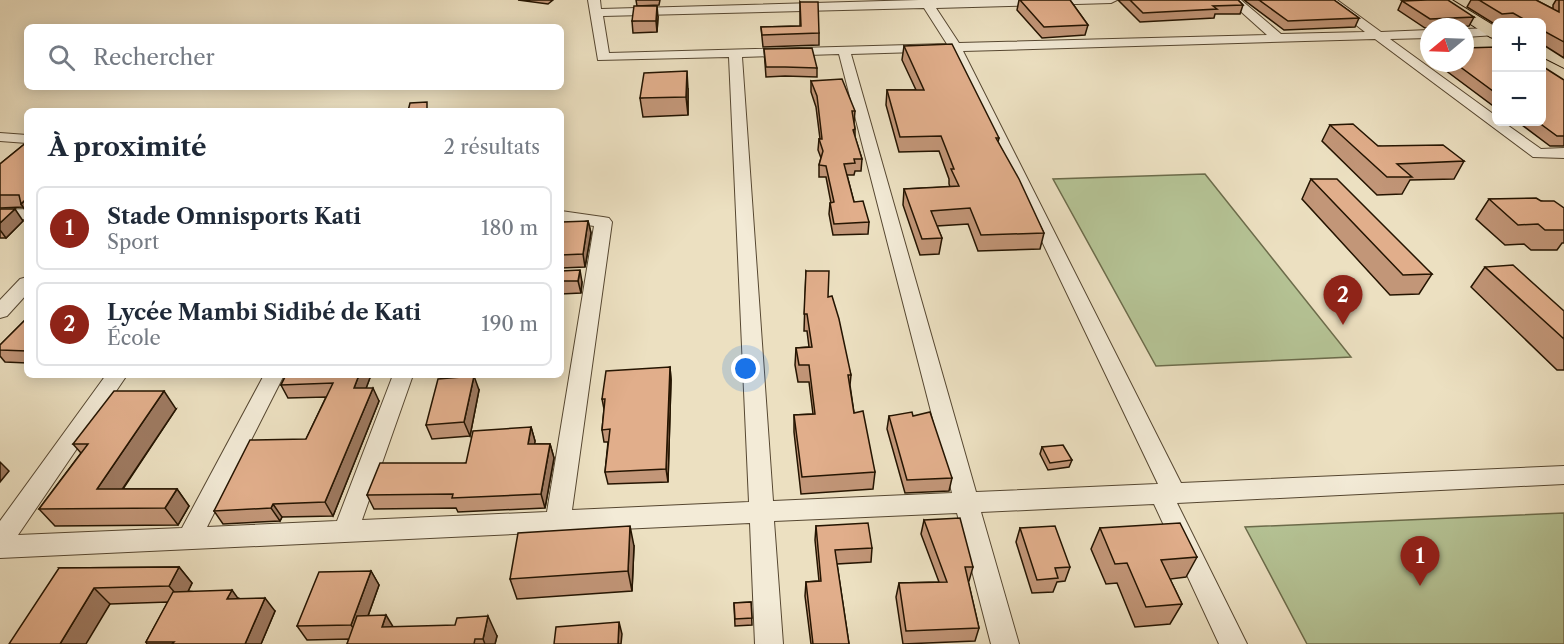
<!DOCTYPE html>
<html lang="fr">
<meta charset="utf-8">
<style>
:root{--surface:#fff;--page:#f2f2f3;--text:#1f2937;--muted:#747a83;--line:#e0e1e3;--accent:#8f2418}
body{margin:0;font-family:"Libre Caslon Text",serif;background:var(--page);color:var(--text)}
.controls{position:absolute;right:18px;top:18px;display:grid;overflow:hidden;border-radius:9px;box-shadow:0 3px 15px #0003}
.controls button{width:54px;height:54px;display:grid;place-items:center;padding:0;border:0;border-bottom:2px solid var(--line);background:var(--surface);color:var(--text);font:30px sans-serif}
.compass{position:absolute;left:1420px;top:18px;width:54px;height:54px;border-radius:50%;background:var(--surface);box-shadow:0 3px 15px #0003;rotate:251deg}
.you{position:absolute;left:746px;top:369px;width:21px;height:21px;margin:-15px;border:4px solid #fff;border-radius:50%;background:#1a73e8;box-shadow:0 0 0 9px #1a73e833}
.badge{display:grid;place-items:center;width:39px;height:39px;border-radius:50%;background:var(--accent);color:#fff;font-size:20px;font-weight:700}
.pin{position:absolute;translate:-50% -50px;filter:drop-shadow(0 2px 3px #0008)}
.pin::after{content:'';position:absolute;top:32px;width:21px;height:18px;background:inherit;clip-path:polygon(0 0,100% 0,50% 100%)}
.list{margin:0;padding:0;list-style:none}
h2{display:flex;justify-content:space-between;align-items:center;height:78px;margin:0;padding:0 24px;font-size:26px}
h2 small{font-size:20px;font-weight:400;color:var(--muted)}
.list li{display:grid;grid-template-columns:39px 1fr auto;gap:18px;align-items:center;box-sizing:border-box;height:84px;margin:0 12px 12px;padding:0 12px;border:2px solid var(--line);border-radius:9px}
.list b{display:block;font-size:22px;white-space:nowrap}
.list p{margin:0;font-size:20px;white-space:nowrap;color:var(--muted)}
.list em{font-size:20px;font-style:normal;color:var(--muted)}
.icon{flex:none;width:33px;height:33px;fill:none;stroke:currentColor;stroke-width:2;stroke-linecap:round;stroke-linejoin:round}
.map{position:relative;flex:none;width:1564px;height:644px;overflow:hidden}
.search{position:absolute;background:var(--surface);box-shadow:0 3px 15px #0003;left:24px;top:24px;width:540px;height:66px;display:flex;align-items:center;gap:15px;box-sizing:border-box;padding:0 21px;border-radius:9px;color:var(--muted);font-size:22px}
.panel{position:absolute;background:var(--surface);box-shadow:0 3px 15px #0003;left:24px;top:108px;width:540px;height:270px;border-radius:9px}
.map>svg:first-child{display:block}
.green{fill:#b5c395;stroke:#6c6c4b;stroke-width:1.5}
.lines{fill:none;stroke-linecap:round;stroke-linejoin:round}
.minor-casing{stroke:#564731;stroke-width:2}
.major-casing{stroke:#241401;stroke-width:2}
.minor{fill:#f3ebd7;fill-rule:evenodd}
.major{fill:#ece0c1;fill-rule:evenodd}
.wall{fill:#c29678;stroke:#241401;stroke-width:1.5}
.shaded-wall{fill:#9e7a61;stroke:#241401;stroke-width:1.5}
.building{fill:#e1ae8b;stroke:#241401;stroke-width:1.5}
</style>
<div class="map">
<svg width="1564" height="644" viewBox="0 0 1564 644">
<rect width="100%" height="100%" fill="#ece0c1"/>
<filter id="stains"><feTurbulence type="fractalNoise" baseFrequency=".00333" numOctaves="4"/><feColorMatrix values="0 0 0 0 .2 0 0 0 0 .09 0 0 0 0 .02 0 0 0 .5 -.17"/></filter>
<radialGradient id="worn" r=".72"><stop offset=".6" stop-color="#630" stop-opacity="0"/><stop offset="1" stop-color="#630" stop-opacity=".3"/></radialGradient>
<g class="green">
<path d="M1205 174 1351 357 1156 366 1053 179Z"/>
<path d="M1564 513V644H1307L1245 527Z"/>
</g>
<g class="lines">
<defs>
<g id="minor">
<path d="M588 0H600L601 9 919 0H1117L1111 3 936 8 959 43 1267 35 1228 0H1241L1281 34 1365 32 1324 0H1337L1381 32 1429 30V38L1390 39 1496 116V122H1503L1541 149 1564 148V158L1533 157 1375 39 963 51 1181 483 1564 466V484L1177 503 1247 644H1219L1154 504 981 512 1019 644H991L957 513 774 521 783 644H755L750 523 0 558V521L106 375H127L18 535 182 528 264 375H284L207 527 337 521 393 375H413L362 520 547 512 594 226 561 221V211L603 217 609 218 612 222 572 510 749 502 729 57 598 60ZM924 8 947 44 609 53 603 16ZM951 51 1158 484H1157L976 492 851 54ZM839 54 952 493 773 501 742 57Z"/>
<path d="M1465 29 1493 28 1496 29V35L1465 37Z"/>
<path d="M0 133 27 135V143L0 141Z"/>
<path d="M27 209V219L0 220V210Z"/>
<path d="M27 277V294L7 316 0 318V300L20 279Z"/>
</g>
<g id="major">
<path d="M1434 0H1452L1496 27V39L1490 37Z"/>
<path d="M1542 58 1564 69V82L1542 70Z"/>
</g>
</defs>
<use href="#minor" class="minor-casing"/>
<use href="#major" class="major-casing"/>
<use href="#minor" class="minor"/>
<use href="#major" class="major"/>
</g>
<g class="wall">
<path d="M518 0H553L548 4Z"/>
<path d="M636 0H660L659 5 637 6Z"/>
<path d="M1019 0H1070L1088 25 1085 35 1042 38 1017 10Z"/>
<path d="M1118 0H1238L1243 5 1240 14H1215L1214 18 1140 22Z"/>
<path d="M1244 0H1334L1359 18 1355 27 1284 30Z"/>
<path d="M1471 0H1536L1553 9V5L1556 0H1564V58L1542 44V22H1497L1496 25 1467 7Z"/>
<path d="M1402 1 1474 17 1469 26 1425 28 1398 10Z"/>
<path d="M800 2 819 33V45L763 47 761 27 800 26Z"/>
<path d="M658 17 657 32 633 33 632 21Z"/>
<path d="M904 46 999 138 998 142 1044 233 1040 249 978 251 968 224 937 226 942 238 939 254 920 255 903 205 904 189 950 187 949 184V179L939 151 899 152 886 105 887 90H916L902 60Z"/>
<path d="M1497 47V106L1492 105 1437 64 1465 63Z"/>
<path d="M764 49 817 68V77L785 76 766 77Z"/>
<path d="M1564 80V146H1550L1518 122H1542Z"/>
<path d="M811 81 855 111 854 122 855 129V137L862 159 861 171H855L854 175H847L854 202 869 222 868 234 833 235 829 214 830 203H831L826 177H819V165L821 158 818 150 819 139H820L816 107 811 92Z"/>
<path d="M688 89V115L643 117 640 98Z"/>
<path d="M1330 125 1378 146 1464 161 1454 179 1410 180 1402 194 1377 195 1322 141Z"/>
<path d="M27 142 23 207 0 208V164Z"/>
<path d="M1311 179 1432 274 1419 294 1390 295 1302 199Z"/>
<path d="M1489 199 1541 201 1564 208V243H1562L1557 250H1531L1524 244 1505 245 1476 219Z"/>
<path d="M0 210 23 221 6 238H0Z"/>
<path d="M588 221 591 233 585 267 561 268V227Z"/>
<path d="M1485 267 1564 311V370H1557L1471 287Z"/>
<path d="M561 271 582 282 581 293 561 294Z"/>
<path d="M806 271 828 297 851 375 850 385 854 413 875 472 873 489 801 494 794 432V415L813 414 809 382H798L795 365 796 348 809 347 807 331H804Z"/>
<path d="M27 318V363L5 362 0 356V345Z"/>
<path d="M670 367 671 380 668 482 608 484 605 472 608 442H604L602 430 604 409 602 399Z"/>
<path d="M286 375H371L366 388 379 401 333 516 282 517 280 521 223 524 214 511 306 439 326 397 288 398 281 385Z"/>
<path d="M479 390 470 436 432 439 426 425Z"/>
<path d="M176 409 123 489H177L189 506 178 525 55 526 39 509 81 453 73 444Z"/>
<path d="M889 416H913L952 478 949 491 905 493 887 429Z"/>
<path d="M531 427 535 441 534 444H550L554 458 545 508 458 512 456 508 374 509 367 495 466 463Z"/>
<path d="M1042 447 1072 460 1069 467 1048 470 1040 454Z"/>
<path d="M924 520 973 567 969 581H968L979 628 975 641 903 644 896 597 899 583 939 582 921 534Z"/>
<path d="M816 526 872 548 871 562 837 564 849 644H811L805 596 806 582 819 581 815 540Z"/>
<path d="M1020 528 1070 567 1065 581 1057 582 1053 592 1032 593 1016 542Z"/>
<path d="M1100 528 1197 557 1186 577 1170 579 1182 604 1170 624 1135 627 1117 583 1106 584 1091 549Z"/>
<path d="M634 546 632 591 517 599 510 579Z"/>
<path d="M179 567 192 583 188 591 238 598 275 611 261 644H147L146 642 168 602 110 604 59 568Z"/>
<path d="M371 571 379 585 368 616 393 627 497 636 495 644H347L349 639 307 640 297 626Z"/>
<path d="M751 602 752 625 735 626 734 603Z"/>
</g>
<g class="shaded-wall">
<path d="M657 6 658 17 657 32 656 21Z"/>
<path d="M687 71 688 89V115L686 97Z"/>
<path d="M27 198V213L21 204Z"/>
<path d="M15 209 23 221 6 238 0 230V223Z"/>
<path d="M588 221 591 233 585 267 583 254Z"/>
<path d="M580 270 582 282 581 293 578 281Z"/>
<path d="M670 367 671 380 668 482 666 469Z"/>
<path d="M359 375H371L361 402 354 388Z"/>
<path d="M474 376 479 390 470 436 464 422Z"/>
<path d="M373 388 379 401 333 516 325 502Z"/>
<path d="M164 391 176 409 111 506 97 489Z"/>
<path d="M531 427 535 441 533 459 528 444Z"/>
<path d="M550 444 554 458 545 508 541 494Z"/>
<path d="M0 462 9 471 0 482Z"/>
<path d="M177 489 189 506 178 525 165 508Z"/>
<path d="M273 504 282 517 280 521 271 508Z"/>
<path d="M630 526 634 546 632 591 628 571Z"/>
<path d="M179 567 192 583 183 602 169 586Z"/>
<path d="M371 571 379 585 360 638 351 625Z"/>
<path d="M94 588 110 604 86 644H60Z"/>
<path d="M232 590 242 604 227 599Z"/>
<path d="M265 598 275 611 261 644H245Z"/>
<path d="M386 615 398 635 382 627Z"/>
<path d="M488 616 497 636 495 644H485L483 639Z"/>
<path d="M619 622 622 634 621 644H618Z"/>
</g>
<g class="building">
<path d="M1020 0H1070L1088 25 1044 27Z"/>
<path d="M1130 0H1238L1243 5 1213 6 1217 9 1143 13Z"/>
<path d="M1259 0H1334L1359 18 1288 21Z"/>
<path d="M1427 0H1448L1474 17 1430 19 1402 1Z"/>
<path d="M1479 0H1536L1559 12V0H1564V42L1542 30V22H1529L1513 13 1502 14Z"/>
<path d="M800 2H818L819 33 762 35 761 27 801 26Z"/>
<path d="M634 6H657L656 21H632Z"/>
<path d="M952 44 999 138H996L1019 179 1044 233 981 235 970 208 931 211 942 238 922 239 904 189 959 186 951 169H954L941 136 900 137 887 90H924L904 46Z"/>
<path d="M1497 47V94L1455 63H1465V48Z"/>
<path d="M812 48 817 68 785 67H766L764 49Z"/>
<path d="M1542 66 1564 80V136H1557L1538 122H1542Z"/>
<path d="M687 71 686 97 640 98 644 73Z"/>
<path d="M842 79 855 111H852L855 129 853 130 862 159H854L855 163 844 164 854 202 863 201 869 222 834 224 830 203 834 202 826 166 819 165 823 151 819 139H822L817 96 811 81Z"/>
<path d="M427 102V111H408L410 103Z"/>
<path d="M1353 124 1378 146 1443 145 1464 161 1397 164 1412 177H1387L1330 125Z"/>
<path d="M27 142V198L21 204 19 195H0V164Z"/>
<path d="M1311 179H1337L1432 274 1403 275Z"/>
<path d="M1536 198 1541 201H1554L1564 208V230H1545L1538 224 1518 225 1489 199Z"/>
<path d="M0 209H15L0 223Z"/>
<path d="M588 221 583 254 561 255V227L562 222Z"/>
<path d="M1513 265 1564 311V339L1485 267Z"/>
<path d="M580 270 578 281H561V271Z"/>
<path d="M806 271H829L828 297 832 296 839 319 851 375H848L854 413 863 411 875 472 802 477 794 415 815 414 809 365H799L796 348 812 347 807 314H804Z"/>
<path d="M27 318V351L0 350V345Z"/>
<path d="M670 367 666 469 605 472 610 429 602 430 605 399H602L606 371Z"/>
<path d="M286 375H359L354 388H373L325 502 273 504 271 508 214 511 250 440 306 439 333 383 281 385Z"/>
<path d="M474 376 464 422 426 425 438 379Z"/>
<path d="M114 391H164L97 489H177L165 508 39 509 88 444H73Z"/>
<path d="M912 412 913 416 930 412 952 478 907 480 889 416Z"/>
<path d="M531 427 528 444H550L541 494 452 498 453 494 367 495 380 463H466L473 431Z"/>
<path d="M1063 445 1072 460 1050 463 1042 447Z"/>
<path d="M960 518 973 567H965L979 628 906 631 899 583 947 582 924 520Z"/>
<path d="M868 523 872 548 835 550 849 644H813L806 582 821 581 816 526Z"/>
<path d="M1180 523 1197 557 1161 560 1182 604 1146 607 1127 563 1115 564 1100 528Z"/>
<path d="M630 526 628 571 510 579 518 533Z"/>
<path d="M1055 526 1070 567 1055 568 1058 578 1037 580 1020 528Z"/>
<path d="M179 567 169 586 94 588 60 644H9L59 568Z"/>
<path d="M371 571 351 625 297 626 319 572Z"/>
<path d="M232 590 227 599 265 598 245 644H172L174 642H146L173 592Z"/>
<path d="M751 602 752 618 735 619 734 603Z"/>
<path d="M386 615 382 627 455 625 457 618 488 616 483 639H475L474 644H347L357 616Z"/>
<path d="M619 622 618 644H554L556 627Z"/>
</g>
<rect width="100%" height="100%" filter="url(#stains)"/>
<rect width="100%" height="100%" fill="url(#worn)"/>
</svg>
<div class="controls">
<button>+</button>
<button>−</button>
</div>
<svg class="compass" viewBox="-18 -18 36 36"><path d="M0-13l5 13h-10z" fill="#e53935"/><path d="M0 13l5-13h-10z" fill="#747a83"/></svg>
<div class="you"></div>
<div class="pin badge" style="left:1420px;top:586px">1</div>
<div class="pin badge" style="left:1343px;top:325px">2</div>
<div class="search"><svg class="icon" aria-label="search" viewBox="0 0 24 24"><circle cx="10" cy="10" r="6"/><path d="M15 15l6 6"/></svg>Rechercher</div>
<section class="panel">
<h2>À proximité<small>2 résultats</small></h2>
<ul class="list">
<li><span class="badge">1</span><div><b>Stade Omnisports Kati</b><p>Sport</p></div><em>180 m</em></li>
<li><span class="badge">2</span><div><b>Lycée Mambi Sidibé de Kati</b><p>École</p></div><em>190 m</em></li>
</ul>
</section>
</div>
